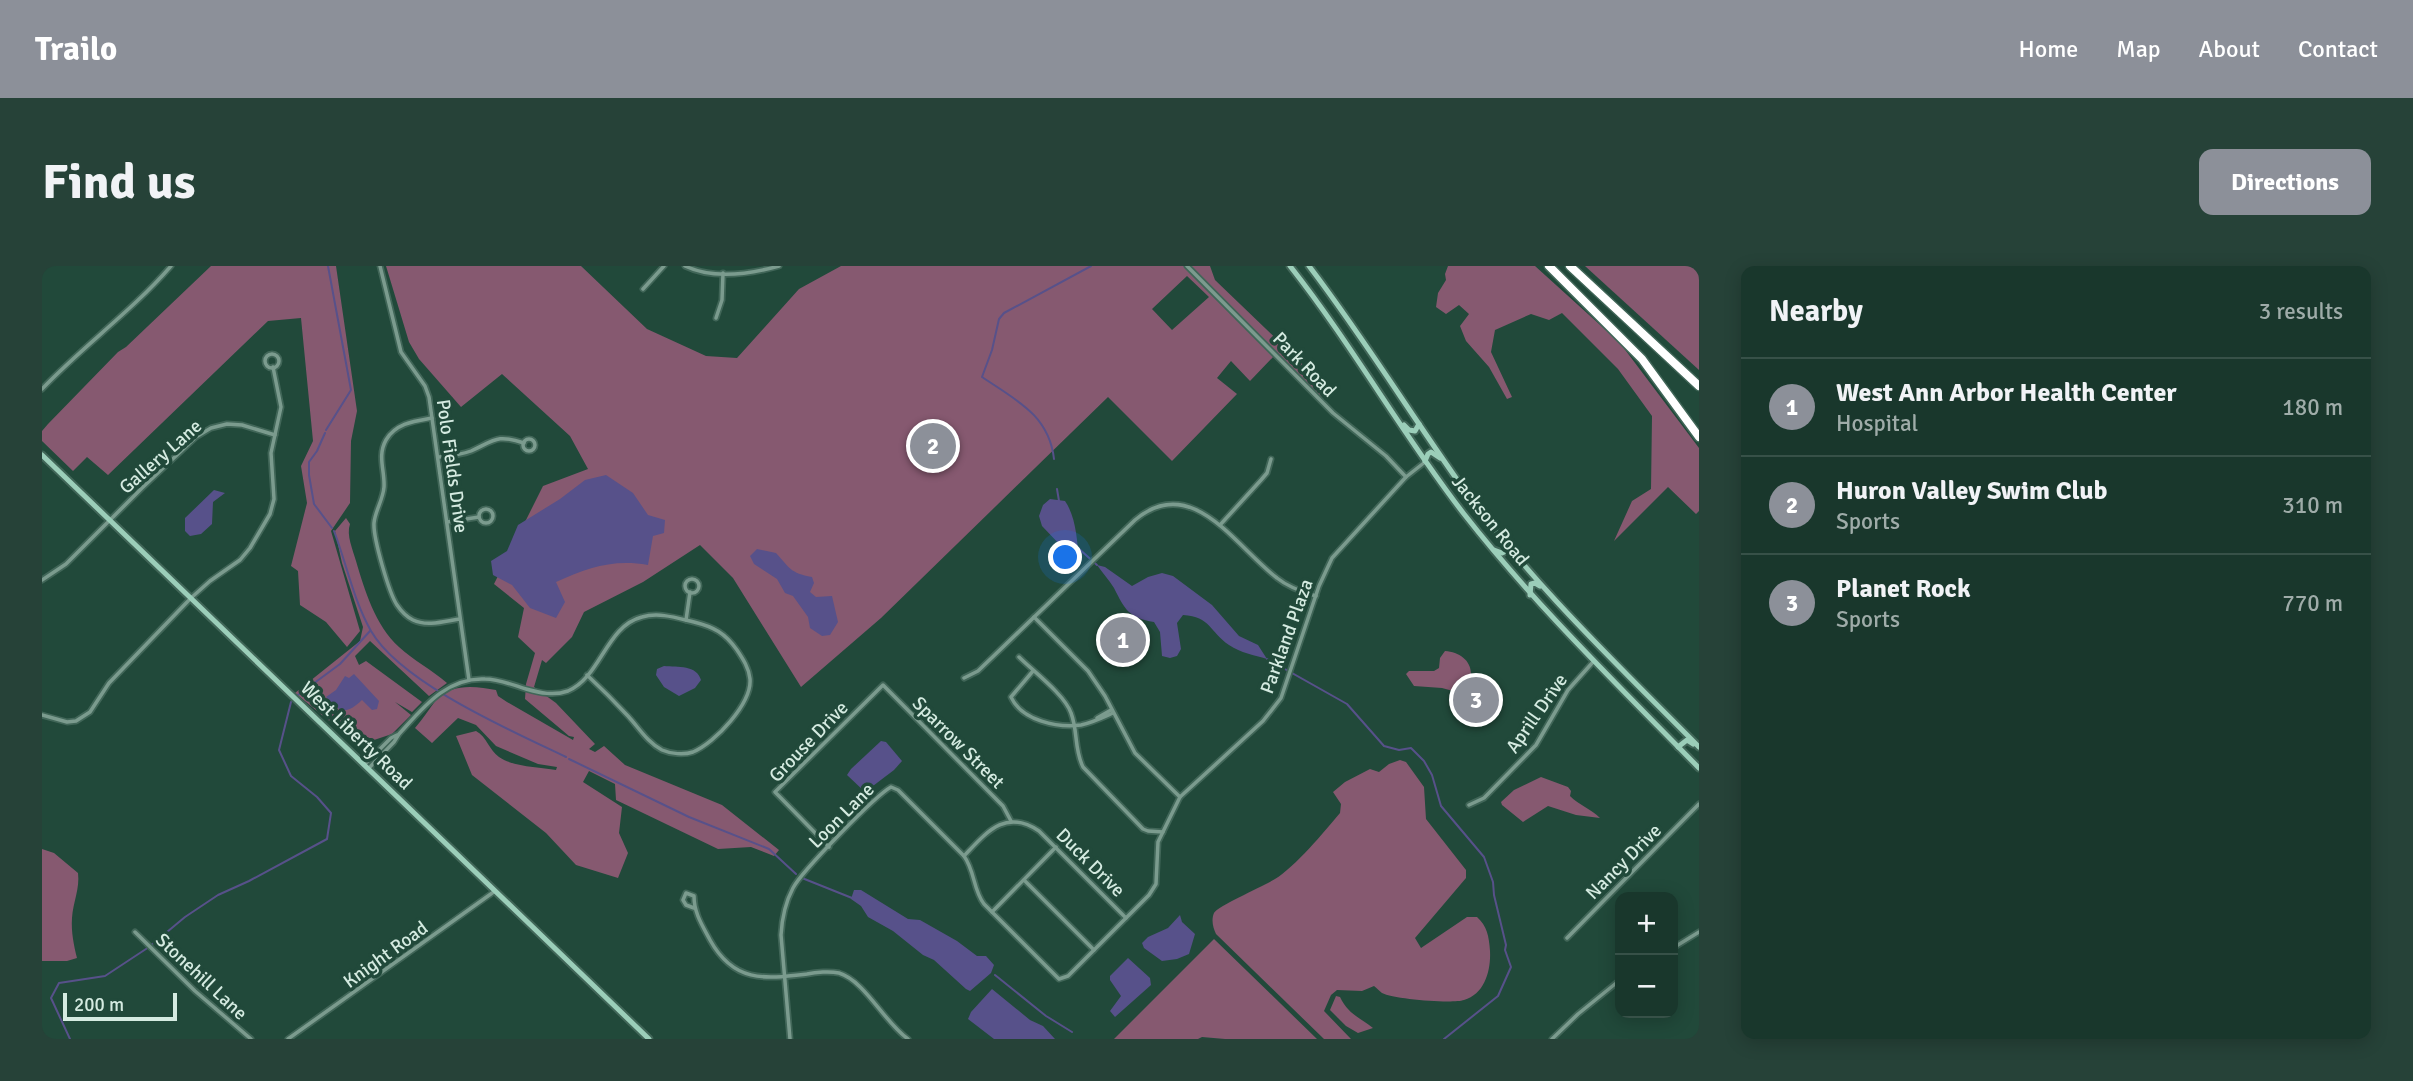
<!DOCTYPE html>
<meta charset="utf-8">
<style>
:root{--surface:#19372c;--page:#264238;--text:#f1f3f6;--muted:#9faca9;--line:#375148;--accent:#8c9099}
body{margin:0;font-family:Signika,sans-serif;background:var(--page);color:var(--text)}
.controls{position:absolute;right:21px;bottom:21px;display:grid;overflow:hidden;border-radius:14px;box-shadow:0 4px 18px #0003}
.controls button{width:63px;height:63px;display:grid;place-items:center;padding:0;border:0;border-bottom:2px solid var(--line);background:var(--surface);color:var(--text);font:35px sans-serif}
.scale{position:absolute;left:21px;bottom:18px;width:114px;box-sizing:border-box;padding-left:7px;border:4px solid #d5ebe1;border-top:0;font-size:19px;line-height:24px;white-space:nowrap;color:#d5ebe1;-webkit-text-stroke:5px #21493a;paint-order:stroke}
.you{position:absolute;left:1024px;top:292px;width:24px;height:24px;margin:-18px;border:5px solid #fff;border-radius:50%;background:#1a73e8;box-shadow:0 0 0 10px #1a73e833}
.badge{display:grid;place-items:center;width:46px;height:46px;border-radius:50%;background:var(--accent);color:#fff;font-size:23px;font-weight:700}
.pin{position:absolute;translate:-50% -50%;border:4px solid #fff;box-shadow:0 2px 7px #0006}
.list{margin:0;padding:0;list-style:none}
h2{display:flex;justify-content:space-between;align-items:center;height:91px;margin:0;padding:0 28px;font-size:30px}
h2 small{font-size:23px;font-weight:400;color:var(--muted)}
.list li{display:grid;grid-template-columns:46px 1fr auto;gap:21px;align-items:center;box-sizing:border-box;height:98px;padding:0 28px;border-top:2px solid var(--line)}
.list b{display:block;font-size:26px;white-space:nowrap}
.list p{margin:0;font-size:23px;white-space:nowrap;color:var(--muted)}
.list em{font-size:23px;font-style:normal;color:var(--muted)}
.map{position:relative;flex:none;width:1657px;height:773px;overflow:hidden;border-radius:14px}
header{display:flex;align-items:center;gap:42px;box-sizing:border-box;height:98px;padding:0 35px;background:var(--accent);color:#fff}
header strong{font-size:33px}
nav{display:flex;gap:38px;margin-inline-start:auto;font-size:24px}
.intro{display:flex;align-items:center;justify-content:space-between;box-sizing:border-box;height:168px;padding:0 42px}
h1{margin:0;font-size:49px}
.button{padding:18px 32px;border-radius:14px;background:var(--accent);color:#fff;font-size:24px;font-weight:700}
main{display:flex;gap:42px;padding:0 42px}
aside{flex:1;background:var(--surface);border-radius:14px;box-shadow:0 4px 18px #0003}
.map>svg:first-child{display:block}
.green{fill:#865970;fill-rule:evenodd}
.water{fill:#57518a}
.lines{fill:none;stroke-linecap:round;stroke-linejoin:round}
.stream{stroke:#57518a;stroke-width:2}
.street-casing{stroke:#416658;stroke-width:7}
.secondary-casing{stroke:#416658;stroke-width:9}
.highway-casing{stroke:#416658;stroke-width:11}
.street{stroke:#7b9b8e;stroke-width:3.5}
.secondary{stroke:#9bceb9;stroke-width:5}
.highway{stroke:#fff;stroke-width:8}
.labels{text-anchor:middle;stroke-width:7;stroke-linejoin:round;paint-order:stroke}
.street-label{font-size:19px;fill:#d5ebe1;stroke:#21493a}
</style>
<header>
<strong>Trailo</strong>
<nav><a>Home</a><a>Map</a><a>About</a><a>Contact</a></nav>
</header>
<div class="intro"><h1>Find us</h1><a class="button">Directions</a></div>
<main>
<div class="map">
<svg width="1657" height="773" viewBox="0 0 1657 773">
<rect width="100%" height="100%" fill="#21493a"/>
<g class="green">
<path d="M169 0H294L315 145 309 175 308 237 289 265 318 365 305 381 284 356 258 339 256 305 249 300 265 237 259 200 271 175 259 52 226 55 66 209 45 191 31 205 0 175V165L6 158 76 86 84 81Z"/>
<path d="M344 0H539L605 63 664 90 695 92 757 23 799 0H1168L1173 14 1275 112 1271 117 1282 130 1279 132 1232 90 1208 115 1189 95 1175 112 1195 128 1130 195 1066 131 839 352 759 421 691 312 658 279 601 316 542 346 530 371 504 397 500 394 492 421 514 437 553 478 547 483 553 486 562 480 583 499 680 539 737 584 732 590 709 581 676 583 574 534 573 518 547 505 541 516 580 541 577 567 586 587 576 612 534 599 504 567 430 509 414 470 434 465C445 471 447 484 457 491 471 501 497 501 514 504L515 501 496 498 454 480 434 459 416 452 390 477 373 462C381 453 387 443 394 434 409 417 434 420 454 424L456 430 465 436 531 474 532 471 527 470 483 433 484 418 493 387 476 371 482 342 452 318 501 220 546 203 528 170 460 108 419 141 377 93 367 76ZM1145 10 1167 31 1130 64 1110 43Z"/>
<path d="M1406 0H1493L1578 77 1657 182V245L1654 248 1626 221 1572 275 1590 235 1609 223 1610 150 1576 103 1520 47 1507 54 1489 48 1453 64 1449 86 1470 131 1465 133 1447 101 1424 75 1418 60 1427 48 1417 39 1404 48 1394 41 1396 27 1404 14 1403 8Z"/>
<path d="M1543 0H1657V104Z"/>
<path d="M304 252 308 258C304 269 311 284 314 295 323 325 333 359 357 381 371 394 390 404 405 417L387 430 328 375 313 390 317 399 324 395 380 436 370 446 353 436 369 449 350 468 332 474 286 454 253 427 318 375 321 361 300 297 293 265Z"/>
<path d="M1403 385C1417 386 1429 394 1429 408L1418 416 1411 425 1400 422 1372 420 1364 408 1367 405H1392L1397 402 1398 392Z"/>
<path d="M1358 494 1364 496 1382 521 1384 553 1424 604V612L1373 672 1379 682 1425 651H1435C1445 660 1447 670 1448 685 1449 704 1443 728 1422 734 1410 738 1351 733 1340 727 1337 725 1335 722 1332 720L1320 725 1295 724 1289 729 1282 745 1309 773H1282L1174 668C1171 662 1169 654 1172 647 1176 640 1222 620 1233 613 1252 602 1283 565 1298 547L1299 538 1291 526 1303 516 1328 503 1337 506 1347 498Z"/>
<path d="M1499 511 1526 521 1529 525 1528 530C1537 539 1549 543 1558 552L1534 549 1506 540 1481 556 1460 539 1459 536 1472 524Z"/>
<path d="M0 583 12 587 36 607C38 623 31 636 30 652 29 666 32 680 35 692L25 695H0Z"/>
<path d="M1172 673 1275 773H1183L1160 771 1156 773H1072Z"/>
<path d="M1294 730 1298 731C1306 748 1317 751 1331 762L1316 767 1304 760 1288 744Z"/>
</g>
<g class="water">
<path d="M564 209 591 227 606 249 623 254 622 267 611 270 606 299C570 293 546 302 514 316L523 336 514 352 488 342 470 319 451 309 449 295 465 285 476 259 518 233 543 214Z"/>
<path d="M172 224 183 227 171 236 170 258 159 268 148 270 143 265V252Z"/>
<path d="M1008 233 1023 235C1034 251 1035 274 1037 293L1028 298 1021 282 1000 260 997 250 1001 239Z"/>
<path d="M715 283 734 287C748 302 748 307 770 311L772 317 768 326 774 331 790 330 796 356 788 369 780 370 768 362 766 351 751 330 743 327 735 313 712 298 708 290Z"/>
<path d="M1055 299 1063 301 1090 320 1106 311 1120 307 1131 310 1170 339 1197 370 1216 379 1225 393C1212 389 1199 387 1187 379 1167 365 1169 351 1141 349L1135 357 1139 383 1135 390 1128 392 1120 390 1118 366 1112 356C1087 352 1083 344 1072 322 1067 314 1060 306 1055 299Z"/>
<path d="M622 400C636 401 655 399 659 414L653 422 637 430 622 421 614 409 615 403Z"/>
<path d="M312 408 337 435 335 443 330 444 320 434C304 449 298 447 284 431L294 424 303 410 307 412Z"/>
<path d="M839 475 844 476 860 495 852 504 823 526 805 509 809 503Z"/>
<path d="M812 624H819L866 653 878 654 915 675 935 690H944L952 699 949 707 928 725 924 723 892 694 881 689 851 665 826 651 819 640 809 633Z"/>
<path d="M1138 649 1140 656 1153 668 1147 688 1135 693 1120 695 1102 682 1100 677 1106 671 1126 662Z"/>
<path d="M1086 692 1108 712 1109 719 1073 751 1068 745 1079 730 1068 714V710Z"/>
<path d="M950 723 988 754 1001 760 1013 773H952L926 753 929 746Z"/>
</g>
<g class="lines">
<g class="stream">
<path d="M284 164 309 124 286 0"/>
<path d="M283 167 275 185 267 196V209L272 238 290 262"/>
<path d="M1012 193C1007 149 974 134 940 111L950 84 957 53 962 47 1049 0"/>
<path d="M1015 223 1017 235"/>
<path d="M292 265C305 299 311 333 329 365 359 417 470 465 524 491"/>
<path d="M1035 281 1055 299"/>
<path d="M1225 393 1305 438 1342 480 1357 484 1369 482 1382 495 1390 509 1399 540 1442 591 1451 616 1452 629 1464 679 1463 684 1469 701 1456 730 1402 773"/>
<path d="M256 429 298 398 328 365"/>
<path d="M527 493 647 551 727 583 754 608"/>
<path d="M760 612 810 632"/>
<path d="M953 709 1004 750 1030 766"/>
<path d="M28 773 9 732 17 717 63 710 107 681 143 651 176 629 207 615 285 573 289 547 275 531 249 510 237 484 249 436"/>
</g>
<defs>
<g id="street">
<path d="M338 0 359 86 383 120 387 131 427 414"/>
<path d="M643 0C672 14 708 8 737 0"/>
<path d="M1145 0 1291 147 1344 190 1364 211"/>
<path d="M601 23 622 0"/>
<path d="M674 52 680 34 681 7"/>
<circle cx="230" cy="95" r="7"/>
<path d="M0 123C41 80 90 45 129 0"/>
<path d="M390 152C373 155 354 157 344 174 335 190 343 205 342 221 341 234 333 245 332 257 331 272 347 327 355 339 359 345 365 351 371 354 385 361 404 355 418 353"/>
<circle cx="487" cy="179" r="6"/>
<path d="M396 191C407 190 419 189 429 185 453 174 455 168 482 177"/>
<circle cx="444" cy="250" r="7"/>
<path d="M405 256 437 251"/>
<path d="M1178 259 1219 214 1225 207 1229 193"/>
<circle cx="650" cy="320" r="7"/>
<path d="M0 314 24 298 100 222 154 171 169 162 185 158 200 159 233 169"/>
<path d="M992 351 1046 405 1063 430 1093 487 1138 531"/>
<path d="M644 354 648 326"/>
<path d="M977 391C991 405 1023 429 1029 447 1036 465 1032 483 1041 501L1101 563 1106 565 1121 566"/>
<path d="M991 405 969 431C980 455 1016 462 1039 459 1050 457 1062 451 1071 447"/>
<path d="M922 412 936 405 1093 254C1150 206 1193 280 1235 312 1246 321 1260 326 1274 330"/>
<path d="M0 449 25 456 34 455 48 446 67 417 149 332 168 315 198 294 208 282 228 248 232 233 229 187 239 141 231 101"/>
<path d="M1055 452 1069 444"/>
<path d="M323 498 349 472 355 469"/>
<path d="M327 502 352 476 357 468C380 443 404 411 443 413 457 413 471 419 484 423 498 427 512 430 526 425 559 411 564 360 600 351 617 346 635 352 652 356 672 361 683 367 695 384 701 393 707 402 708 413 710 437 673 477 651 486 642 489 629 488 620 484 606 477 597 462 586 450 573 436 559 422 545 409"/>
<path d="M1427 539 1442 532 1494 479 1526 424 1551 396"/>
<path d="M787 581 733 526 841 419 961 540 969 555"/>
<path d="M922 590C944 567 963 542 997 565L1084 652"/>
<path d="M982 614 1052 684"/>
<path d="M652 642 644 639 641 634 644 627 652 630C652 647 660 659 668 674 692 717 722 713 765 708 774 706 788 705 797 707 823 715 842 756 866 773"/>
<path d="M950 646 1014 581"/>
<path d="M93 666 153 725 209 773"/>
<path d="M1525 672 1657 538"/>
<path d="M1631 682 1657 666"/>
<path d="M246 773 453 625"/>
<path d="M748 773 739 669C740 652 743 637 751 622 760 605 833 530 849 521L856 524 922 590C933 605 931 624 942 638L1017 713 1026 710 1107 629 1114 618 1116 576 1138 531 1221 455 1239 432 1277 320 1290 292 1364 211 1383 196"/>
<path d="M1510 773 1536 748 1578 714"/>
</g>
<g id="secondary">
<path d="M1248 0C1311 80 1360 168 1422 248 1494 340 1576 419 1657 502"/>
<path d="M1267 0C1322 72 1369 149 1421 222 1489 317 1575 398 1657 481"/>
<path d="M1362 159 1367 164 1373 165 1377 158"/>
<path d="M0 189 607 773"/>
<path d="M1383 195 1386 188 1389 186 1398 192"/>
<path d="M1452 284 1460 287 1466 284 1467 279"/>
<path d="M1488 329 1489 318 1493 317 1498 320"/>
<path d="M1636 481 1645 474 1651 478"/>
</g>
<g id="highway">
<path d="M1507 0 1600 93 1657 171"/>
<path d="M1528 0 1657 120"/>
</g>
</defs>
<use href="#street" class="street-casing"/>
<use href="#secondary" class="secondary-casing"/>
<use href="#highway" class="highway-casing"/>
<use href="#street" class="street"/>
<use href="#secondary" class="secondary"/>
<use href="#highway" class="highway"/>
</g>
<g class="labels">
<g class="street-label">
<text transform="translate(1263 98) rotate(46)" y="7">Park Road</text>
<text transform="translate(118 190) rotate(-41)" y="7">Gallery Lane</text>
<text transform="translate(411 200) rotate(82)" y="7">Polo Fields Drive</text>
<text transform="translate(1449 254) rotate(51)" y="7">Jackson Road</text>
<text transform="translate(1244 370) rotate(-70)" y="7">Parkland Plaza</text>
<text transform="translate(1494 447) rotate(-55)" y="7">Aprill Drive</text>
<text transform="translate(315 469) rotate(44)" y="7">West Liberty Road</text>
<text transform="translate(766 475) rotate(-46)" y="7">Grouse Drive</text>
<text transform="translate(917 476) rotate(45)" y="7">Sparrow Street</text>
<text transform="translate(799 549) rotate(-45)" y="7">Loon Lane</text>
<text transform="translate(1581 595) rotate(-45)" y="7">Nancy Drive</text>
<text transform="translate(1049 596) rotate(45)" y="7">Duck Drive</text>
<text transform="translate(343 688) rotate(-36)" y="7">Knight Road</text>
<text transform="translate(160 710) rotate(43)" y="7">Stonehill Lane</text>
</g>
</g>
</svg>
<div class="controls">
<button>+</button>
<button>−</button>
</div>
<div class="scale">200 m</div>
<div class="you"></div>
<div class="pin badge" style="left:1081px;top:374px">1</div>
<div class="pin badge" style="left:891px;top:180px">2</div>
<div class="pin badge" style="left:1434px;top:434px">3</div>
</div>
<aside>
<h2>Nearby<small>3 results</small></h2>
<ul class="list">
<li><span class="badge">1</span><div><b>West Ann Arbor Health Center</b><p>Hospital</p></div><em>180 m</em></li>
<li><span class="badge">2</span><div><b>Huron Valley Swim Club</b><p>Sports</p></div><em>310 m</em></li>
<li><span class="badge">3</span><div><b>Planet Rock</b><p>Sports</p></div><em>770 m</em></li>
</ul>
</aside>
</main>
